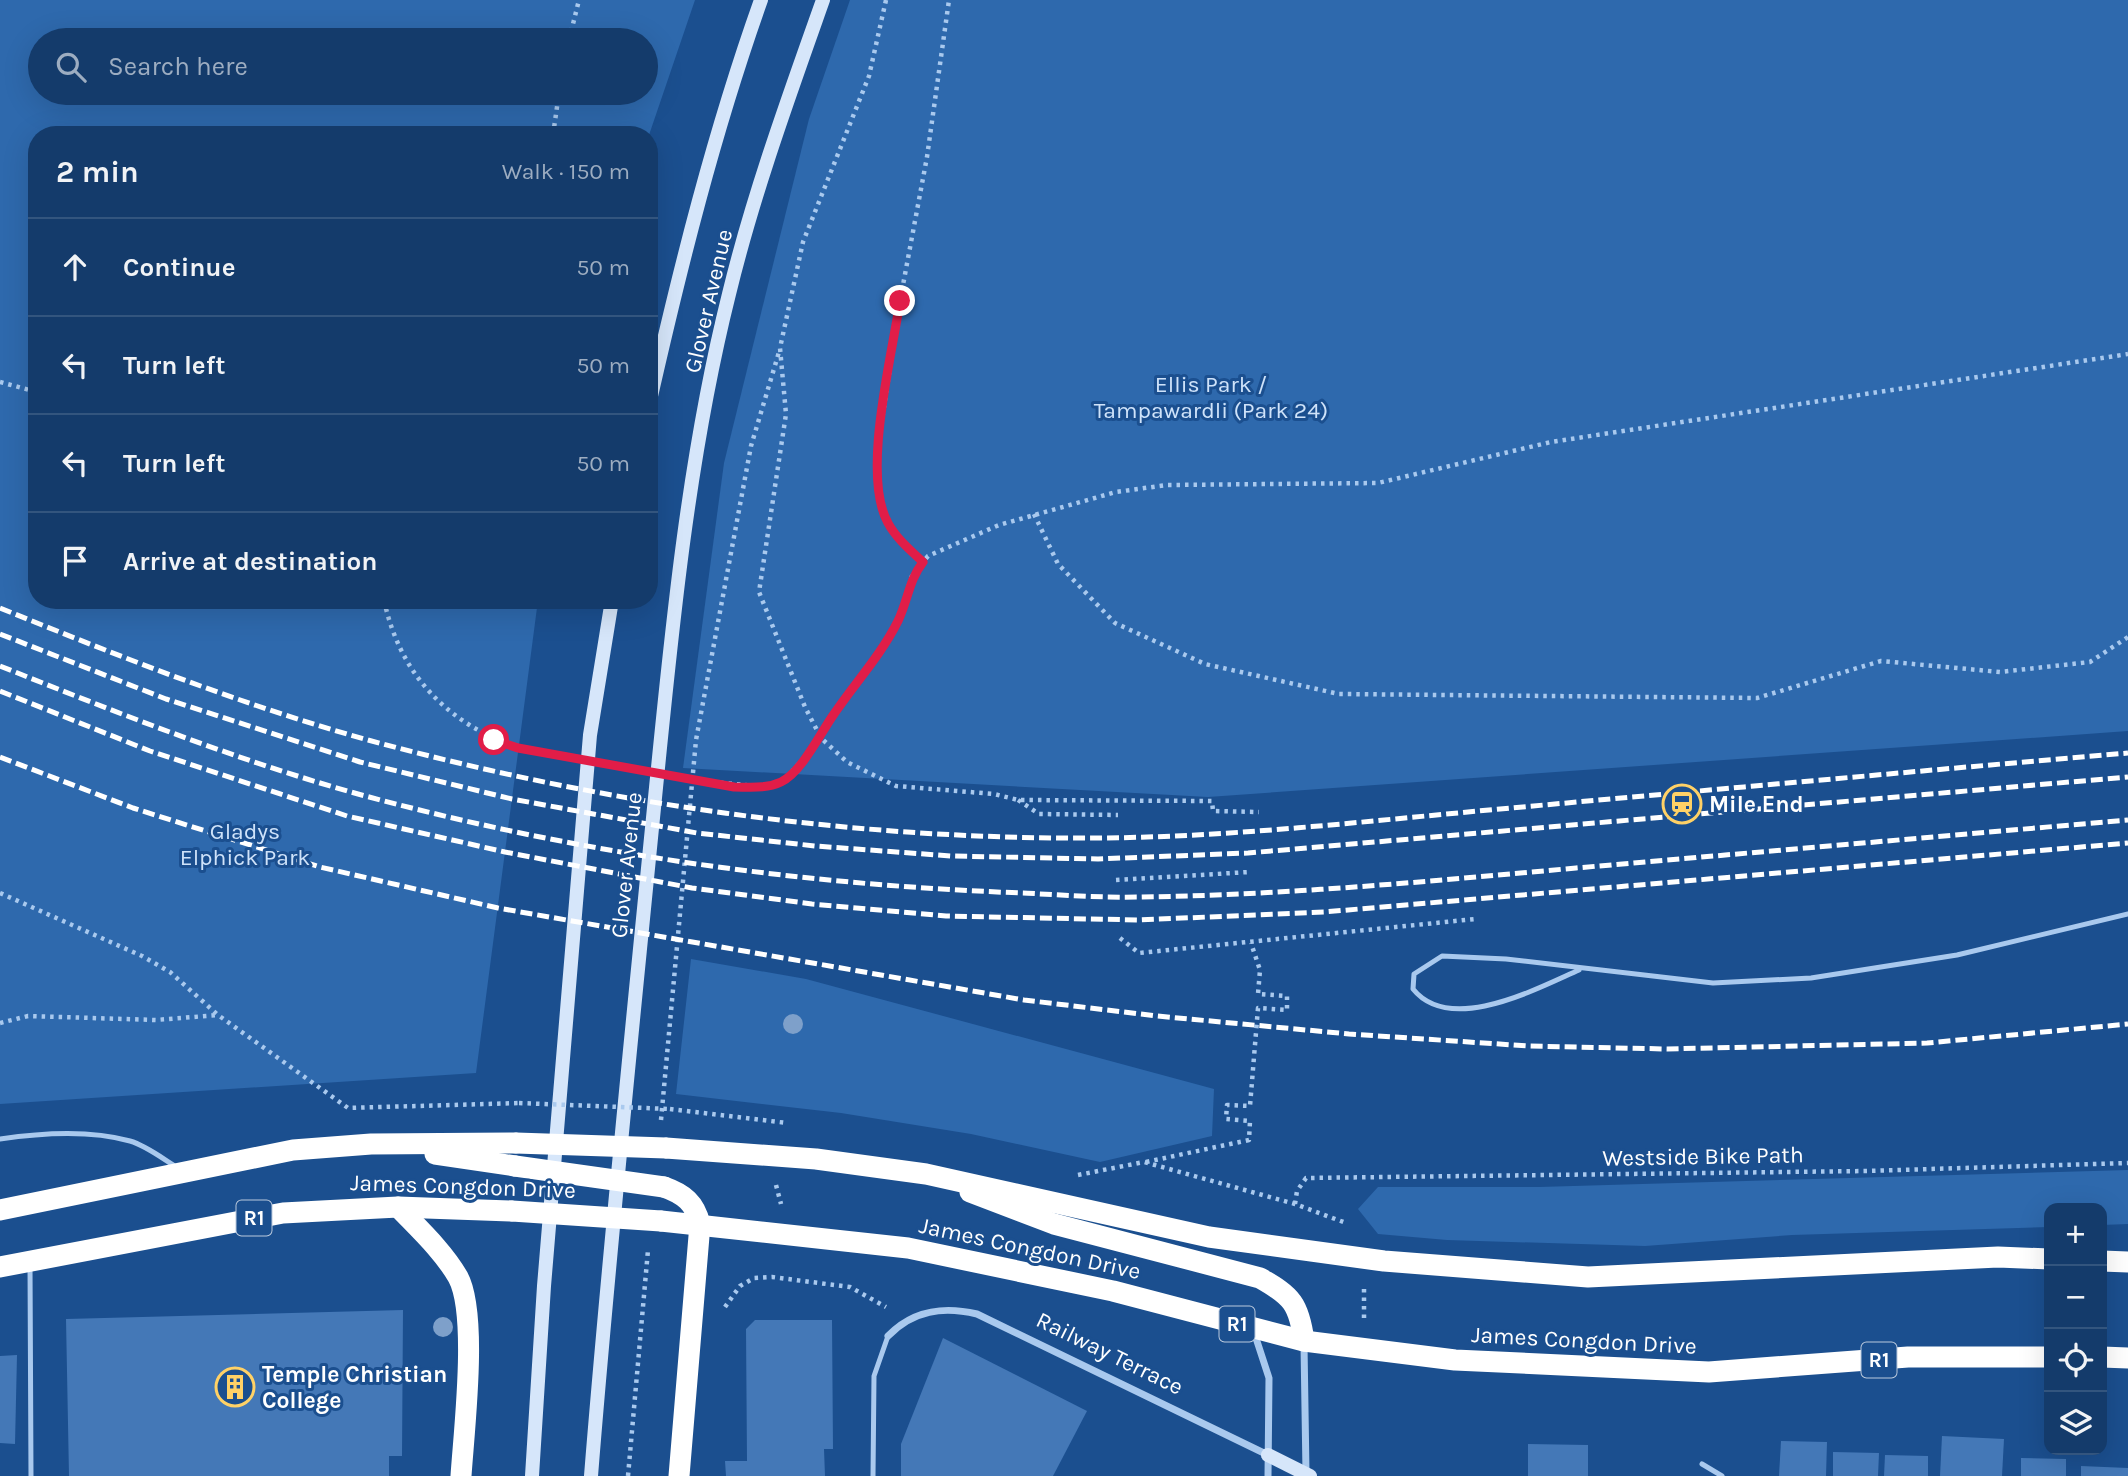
<!DOCTYPE html>
<meta charset="utf-8">
<style>
:root{--surface:#143b6b;--page:#214673;--text:#f1f3f6;--muted:#9dadc1;--line:#33557e}
body{margin:0;font-family:Karla,sans-serif;background:var(--page);color:var(--text)}
.controls{position:absolute;right:21px;bottom:21px;display:grid;overflow:hidden;border-radius:14px;box-shadow:0 7px 28px #0002}
.controls button{width:63px;height:63px;display:grid;place-items:center;padding:0;border:0;border-bottom:2px solid var(--line);background:var(--surface);color:var(--text);font:35px sans-serif}
.stop{position:absolute;width:21px;height:21px;margin:-16px;border:5px solid #e11d48;border-radius:50%;background:#fff}
.stop.end{background:#e11d48;border-color:#fff;box-shadow:0 2px 7px #0008}
.list{margin:0;padding:0;list-style:none}
h2{display:flex;justify-content:space-between;align-items:center;height:91px;margin:0;padding:0 28px;font-size:30px}
h2 small{font-size:23px;font-weight:400;color:var(--muted)}
.list li{display:grid;grid-template-columns:46px 1fr auto;gap:21px;align-items:center;box-sizing:border-box;height:98px;padding:0 28px;border-top:2px solid var(--line)}
.list b{display:block;font-size:26px;white-space:nowrap}
.list em{font-size:23px;font-style:normal;color:var(--muted)}
.icon{flex:none;width:38px;height:38px;fill:none;stroke:currentColor;stroke-width:2;stroke-linecap:round;stroke-linejoin:round}
.map{position:relative;flex:none;width:2128px;height:1476px;overflow:hidden}
.search{position:absolute;background:var(--surface);box-shadow:0 7px 28px #0002;left:28px;top:28px;width:630px;height:77px;display:flex;align-items:center;gap:18px;box-sizing:border-box;padding:0 24px;border-radius:38px;color:var(--muted);font-size:26px}
.panel{position:absolute;background:var(--surface);box-shadow:0 7px 28px #0002;left:28px;top:126px;width:630px;height:483px;border-radius:28px}
.map>svg:first-child{display:block}
.green{fill:#2e69ad;fill-rule:evenodd}
.building{fill:#4478b7}
.lines{fill:none;stroke-linecap:round;stroke-linejoin:round}
.path{stroke:#a9c9ee;stroke-width:4.5;stroke-dasharray:3.5 5;stroke-linecap:butt}
.lane{stroke:#a9c9ee;stroke-width:5}
.street{stroke:#a9c9ee;stroke-width:7}
.secondary{stroke:#d6e6fa;stroke-width:14}
.highway{stroke:#fff;stroke-width:21}
.rail{stroke:#fff;stroke-width:5;stroke-dasharray:12 5;stroke-linecap:butt}
.path-bridge{stroke:#a9c9ee;stroke-width:4.5;stroke-dasharray:3.5 5;stroke-linecap:butt}
.highway-bridge{stroke:#fff;stroke-width:21}
.tree{fill:#7ea0ca}
.route{stroke:#e11d48;stroke-width:9}
.labels{text-anchor:middle;stroke-width:6;stroke-linejoin:round;paint-order:stroke}
.shield{fill:#1b4f8f;stroke:#bbcadd;stroke-width:2}
.shield-label{font-size:21px;font-weight:bold;fill:#fff}
.street-label{font-size:23px;fill:#fff;stroke:#1b4f8f}
.park-label{font-size:23px;fill:#cfe3fa;stroke:#1b4f8f}
.poi-label{font-size:23px;font-weight:bold;fill:#fff;stroke:#1b4f8f;text-anchor:start}
</style>
<div class="map">
<svg width="2128" height="1476" viewBox="0 0 2128 1476">
<rect width="100%" height="100%" fill="#1b4f8f"/>
<g class="green">
<path d="M0 0H695L649 135H37V600H538L476 1073 0 1104ZM646 40V93H40V40Z"/>
<path d="M850 0H2128V731L1208 797 683 768 724 463 809 119Z"/>
<path d="M691 959 806 979 1214 1089 1212 1136 1100 1162 971 1134 841 1113 676 1094Z"/>
<path d="M2128 1170V1224L2102 1225V1208H2049V1227L1792 1235 1645 1246 1447 1240 1378 1234 1358 1209 1378 1187H1539Z"/>
</g>
<g class="building">
<path d="M403 1310 402 1456H389V1476H69L66 1319Z"/>
<path d="M755 1320H832L833 1449H824L825 1476H726L725 1461H747L746 1329Z"/>
<path d="M943 1338 1087 1411 1053 1476H901V1444Z"/>
<path d="M17 1355 15 1444 0 1443V1356Z"/>
<path d="M1942 1436 2004 1439 2002 1476H1940Z"/>
<path d="M1781 1441 1827 1442 1826 1476H1779Z"/>
<path d="M1528 1444 1588 1445V1476H1528Z"/>
<path d="M1833 1452 1879 1453 1878 1476H1833Z"/>
<path d="M1885 1455 1928 1456V1476H1884Z"/>
<path d="M2021 1458 2066 1459V1476H2021Z"/>
<path d="M2081 1466 2128 1468V1476H2081Z"/>
</g>
<g class="lines">
<g class="path">
<path d="M886 0 869 76 803 242 780 348 786 414 759 592 805 707 821 738 847 762 896 786 994 794 1018 800 1212 801 1213 811 1259 812"/>
<path d="M569 40 579 0"/>
<path d="M553 135 559 93"/>
<path d="M0 382 37 392"/>
<path d="M1034 514 1058 564 1115 623 1205 664 1339 694 1757 698 1881 661 2000 672 2090 662 2128 637"/>
<path d="M924 562 898 538 886 521 879 500 877 453 900 301 927 157 949 0"/>
<path d="M384 600C400 675 447 723 518 748"/>
<path d="M703 781 765 787 784 781 821 738 832 717 883 648 899 617 912 576 928 556 999 525 1116 492 1167 485 1378 483 1551 442 2128 354"/>
<path d="M1018 800 1039 814 1118 815"/>
<path d="M1116 880 1249 872"/>
<path d="M0 893 142 956 170 972 218 1015 348 1108 519 1103"/>
<path d="M1120 938 1139 953 1475 919"/>
<path d="M0 1023 28 1016 156 1020 218 1015"/>
<path d="M670 1109 787 1123"/>
<path d="M661 1120 696 740 751 446 779 352"/>
<path d="M1146 1162 1249 1140 1250 1121 1226 1119 1227 1105 1250 1106 1258 1008 1287 1010V996L1258 994 1260 970 1251 943"/>
<path d="M1078 1175 1144 1162 1295 1204 1346 1223"/>
<path d="M776 1185 781 1204"/>
<path d="M1295 1204 1297 1191 1306 1178 1865 1171 2128 1163"/>
<path d="M1364 1289V1318"/>
<path d="M725 1307 740 1286 754 1278 772 1277 850 1287 886 1307"/>
<path d="M628 1476 648 1250"/>
</g>
<g class="lane">
<path d="M1579 970C1536 989 1450 1035 1413 989L1414 974 1442 956 1506 959 1713 983 1811 978 1957 955 2128 914"/>
<path d="M0 1139C40 1133 91 1130 130 1141 147 1146 163 1159 178 1168"/>
<path d="M30 1265 31 1476"/>
<path d="M1702 1464 1722 1476"/>
<path d="M873 1476 874 1376 888 1336"/>
</g>
<g class="street">
<path d="M1254 1332 1269 1378 1268 1476"/>
<path d="M888 1336C913 1310 943 1306 977 1314L1268 1455"/>
<path d="M1304 1345 1306 1473"/>
</g>
<g class="secondary">
<path d="M649 405C680 268 714 132 761 0"/>
<path d="M1268 1455 1310 1476"/>
<path d="M532 1476 544 1286 590 735 612 600"/>
<path d="M591 1476C608 1263 630 1051 651 838 669 659 685 469 729 294 753 195 789 96 823 0"/>
</g>
<g class="highway">
<path d="M666 1148 816 1159 926 1174 1209 1237 1384 1261 1588 1277 1998 1257 2049 1259"/>
<path d="M435 1154 515 1166"/>
<path d="M664 1187C684 1194 695 1203 700 1224L679 1476"/>
<path d="M970 1192 1054 1224 1260 1278C1292 1296 1299 1304 1304 1341"/>
<path d="M398 1207C419 1229 443 1251 458 1277 478 1314 464 1430 461 1476"/>
<path d="M0 1210 293 1150 371 1144 516 1143"/>
<path d="M661 1221 908 1248 1113 1291 1304 1341 1455 1360 1709 1372 1908 1357H2049"/>
<path d="M2102 1261 2128 1262"/>
<path d="M0 1267 283 1213 398 1207 512 1211"/>
<path d="M2102 1357 2128 1358"/>
</g>
<g class="rail">
<path d="M0 608C121 657 242 705 368 740 604 804 854 840 1099 838 1233 837 1367 821 1500 809 1709 790 1919 771 2128 753"/>
<path d="M0 634 166 699 360 762 512 799 697 833 815 846 951 856 1098 859 1248 853 2128 777"/>
<path d="M0 666C118 713 236 760 358 794 575 853 798 885 1023 893 1063 895 1103 898 1142 897 1287 895 1432 881 1576 868 1760 852 1944 836 2128 820"/>
<path d="M0 691 150 751 347 816 505 852 692 888 812 904 946 916 1138 920 1324 912 2128 843"/>
<path d="M0 757 133 808 320 867 498 908 1024 1000 1157 1016 1349 1034 1529 1046 1667 1049 1927 1043 2128 1024"/>
</g>
<g class="path-bridge">
<path d="M518 748 703 781"/>
<path d="M519 1103 670 1109"/>
</g>
<g class="highway-bridge">
<path d="M516 1143 666 1148"/>
<path d="M515 1166 664 1187"/>
<path d="M512 1211 661 1221"/>
</g>
</g>
<g class="tree">
<circle cx="793" cy="1024" r="10"/>
<circle cx="443" cy="1327" r="10"/>
</g>
<g class="lines">
<path class="route" d="M494 740 518 748 734 787C750 787 766 789 781 782 802 772 821 732 834 714 855 683 881 655 898 621 908 600 909 580 923 562 910 550 896 538 888 523 861 475 892 356 900 301"/>
</g>
<defs>
<symbol id="station-ring" viewBox="-11 -11 22 22"><circle r="9.5" fill="#1b4f8f" stroke="#ffd166" stroke-width="1.5"/><path d="M-3-6H3Q5-6 5-4V2Q5 4 3 4L4.5 6H3L1.5 4h-3L-3 6H-4.5L-3 4Q-5 4-5 2V-4Q-5-6-3-6ZM-3.5-4v3h7v-3ZM-3.5 1v1.5H-2V1ZM2 1v1.5H3.5V1Z" fill="#ffd166"/></symbol>
<symbol id="building-ring" viewBox="-11 -11 22 22"><circle r="9.5" fill="#1b4f8f" stroke="#ffd166" stroke-width="1.5"/><path d="M-4-6H4V6H1V3H-1V6H-4ZM-2.5-4.3h1.7v1.8h-1.7ZM.8-4.3h1.7v1.8H.8ZM-2.5-1h1.7V.8h-1.7ZM.8-1h1.7V.8H.8Z" fill="#ffd166"/></symbol>
</defs>
<g fill-rule="evenodd">
<use href="#station-ring" x="1660" y="782" width="44" height="44"/>
<use href="#building-ring" x="213" y="1365" width="44" height="44"/>
</g>
<g class="labels">
<g class="shield">
<rect x="236.5" y="1200.5" width="35" height="35" rx="5"/>
<rect x="1219.5" y="1306.5" width="35" height="35" rx="5"/>
<rect x="1861.5" y="1342.5" width="35" height="35" rx="5"/>
</g>
<g class="shield-label">
<text x="254" y="1225">R1</text>
<text x="1237" y="1331">R1</text>
<text x="1879" y="1367">R1</text>
</g>
<g class="street-label">
<text transform="translate(708 301) rotate(-77)" y="8">Glover Avenue</text>
<text transform="translate(626 865) rotate(-84)" y="8">Glover Avenue</text>
<text transform="translate(1703 1156) rotate(-1)" y="8">Westside Bike Path</text>
<text transform="translate(463 1186) rotate(2)" y="8">James Congdon Drive</text>
<text transform="translate(1030 1248) rotate(12)" y="8">James Congdon Drive</text>
<text transform="translate(1584 1340) rotate(3)" y="8">James Congdon Drive</text>
<text transform="translate(1110 1353) rotate(26)" y="8">Railway Terrace</text>
</g>
<g class="park-label">
<text x="1211" y="392">Ellis Park /<tspan x="1211" dy="26">Tampawardli (Park 24)</tspan></text>
<text x="245" y="839">Gladys<tspan x="245" dy="26">Elphick Park</tspan></text>
</g>
<g class="poi-label">
<text x="1709" y="812">Mile End</text>
<text x="262" y="1382">Temple Christian<tspan x="262" dy="26">College</tspan></text>
</g>
</g>
</svg>
<div class="controls">
<button>+</button>
<button>−</button>
<button><svg class="icon" aria-label="locate" viewBox="0 0 24 24"><circle cx="12" cy="12" r="6"/><path d="M12 2v4M12 18v4M2 12h4M18 12h4"/></svg></button>
<button><svg class="icon" aria-label="layers" viewBox="0 0 24 24"><path d="M12 4l9 5-9 5-9-5zM3 14l9 5 9-5"/></svg></button>
</div>
<div class="stop" style="left:494px;top:740px"></div>
<div class="stop end" style="left:900px;top:301px"></div>
<div class="search"><svg class="icon" aria-label="search" viewBox="0 0 24 24"><circle cx="10" cy="10" r="6"/><path d="M15 15l6 6"/></svg>Search here</div>
<section class="panel">
<h2>2 min<small>Walk · 150 m</small></h2>
<ul class="list">
<li><svg class="icon" aria-label="ahead" viewBox="0 0 24 24"><path d="M12 20V5M6 11l6-6 6 6"/></svg><div><b>Continue</b></div><em>50 m</em></li>
<li><svg class="icon" aria-label="left" viewBox="0 0 24 24"><path d="M17 20v-9H6M10 6l-5 5 5 5"/></svg><div><b>Turn left</b></div><em>50 m</em></li>
<li><svg class="icon" aria-label="left" viewBox="0 0 24 24"><path d="M17 20v-9H6M10 6l-5 5 5 5"/></svg><div><b>Turn left</b></div><em>50 m</em></li>
<li><svg class="icon" aria-label="arrive" viewBox="0 0 24 24"><path d="M6 21V4h12l-3 4 3 4H6"/></svg><div><b>Arrive at destination</b></div></li>
</ul>
</section>
</div>
